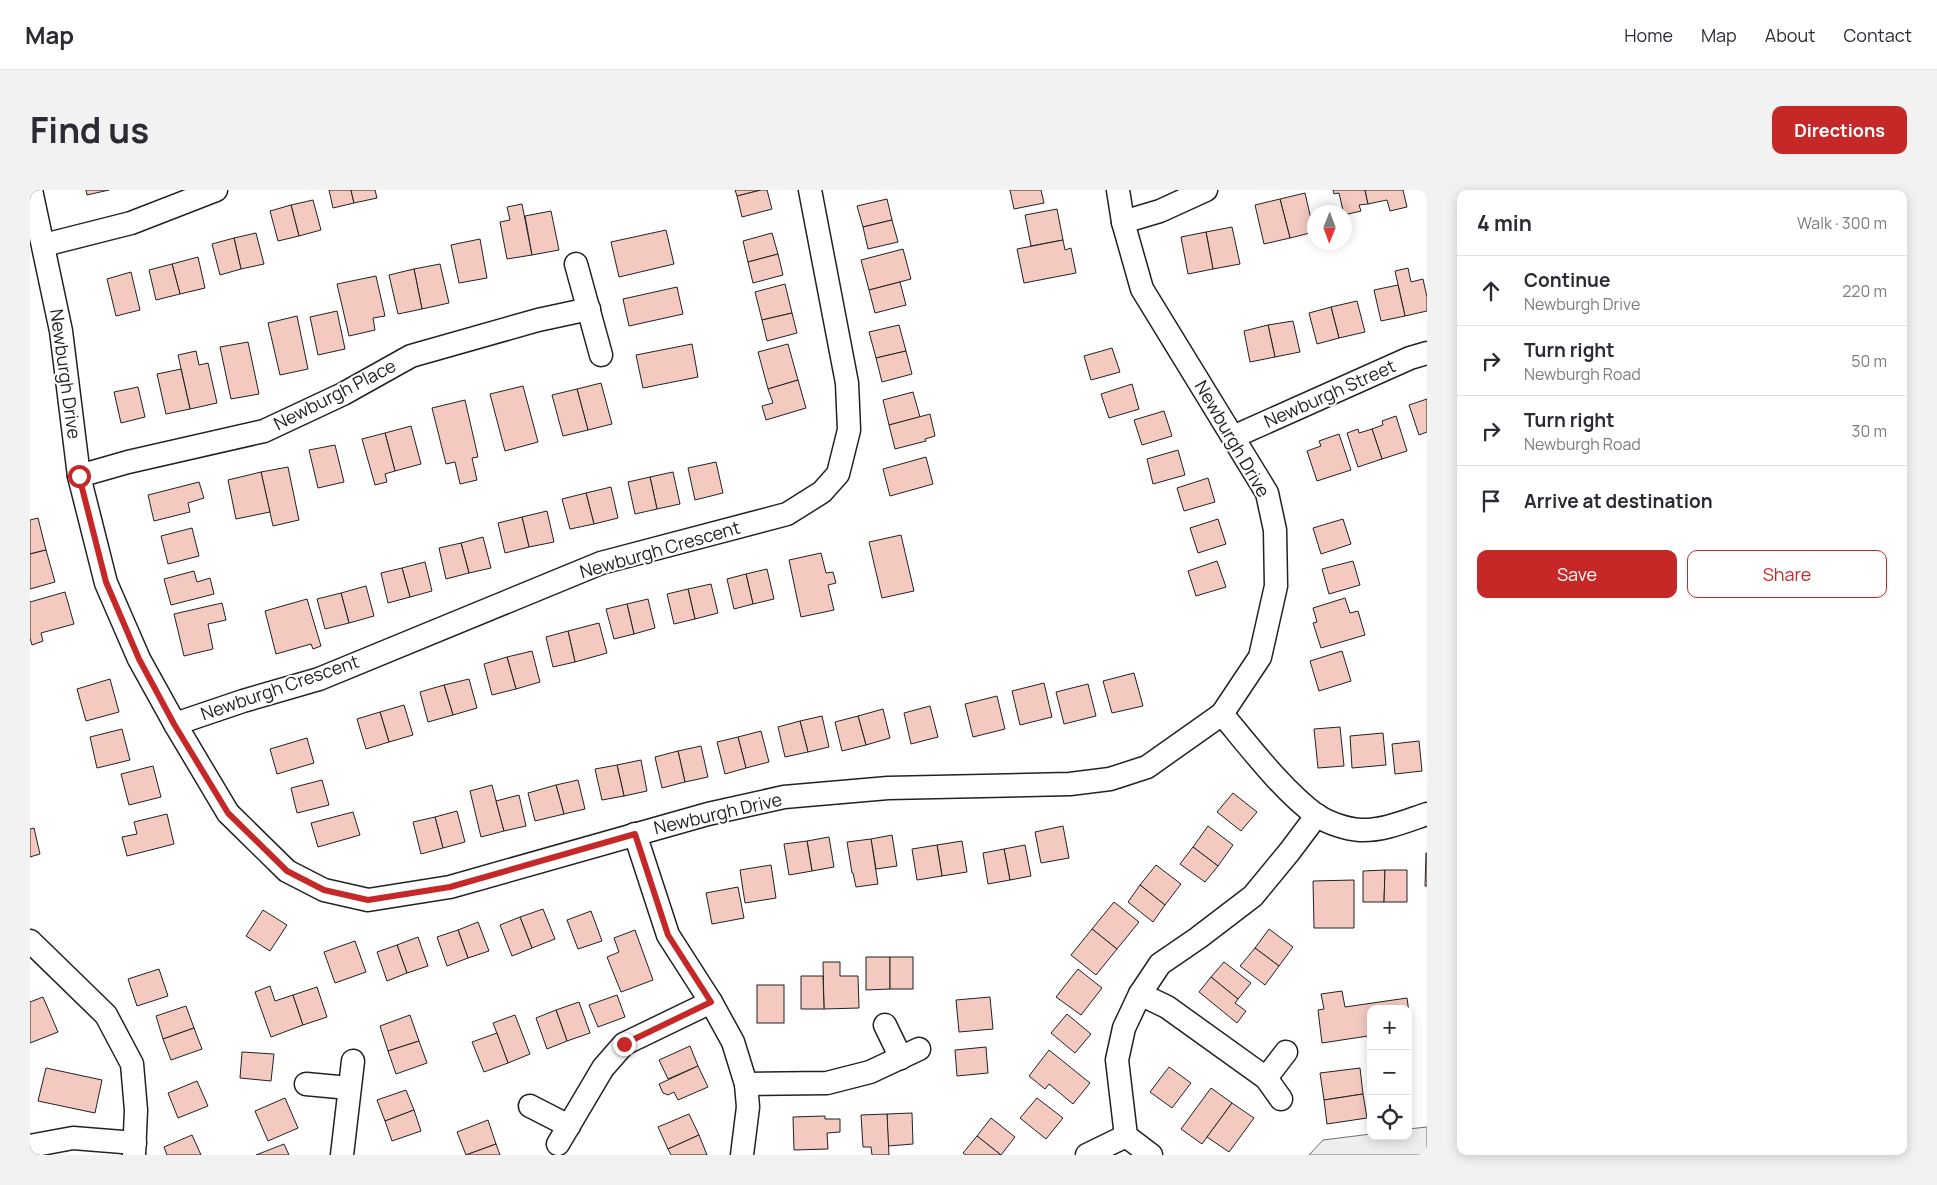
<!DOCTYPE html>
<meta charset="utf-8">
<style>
:root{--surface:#fff;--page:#f2f2f3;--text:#2b2b33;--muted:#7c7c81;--line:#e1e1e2;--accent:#c62828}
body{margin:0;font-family:Manrope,sans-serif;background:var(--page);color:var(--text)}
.controls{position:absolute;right:15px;bottom:15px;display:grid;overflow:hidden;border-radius:10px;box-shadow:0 2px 12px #0003}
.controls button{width:45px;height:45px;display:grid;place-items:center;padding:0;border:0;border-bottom:1px solid var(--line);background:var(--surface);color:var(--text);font:25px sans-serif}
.compass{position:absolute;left:1277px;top:15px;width:45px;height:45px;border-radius:50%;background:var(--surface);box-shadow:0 2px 12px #0003;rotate:181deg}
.stop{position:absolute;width:15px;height:15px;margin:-11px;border:4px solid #c62828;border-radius:50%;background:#fff}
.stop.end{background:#c62828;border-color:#fff;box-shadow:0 1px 5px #0008}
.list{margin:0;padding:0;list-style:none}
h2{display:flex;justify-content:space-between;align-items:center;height:65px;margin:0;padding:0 20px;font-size:21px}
h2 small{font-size:16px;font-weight:400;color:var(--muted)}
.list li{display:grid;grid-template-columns:32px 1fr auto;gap:15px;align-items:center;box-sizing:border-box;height:70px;padding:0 20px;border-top:1px solid var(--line)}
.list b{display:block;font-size:19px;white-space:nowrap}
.list p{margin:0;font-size:16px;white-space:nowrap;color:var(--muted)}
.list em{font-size:16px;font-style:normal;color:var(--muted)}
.actions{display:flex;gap:10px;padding:15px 20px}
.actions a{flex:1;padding:11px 0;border:1px solid var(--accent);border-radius:10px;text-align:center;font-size:18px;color:var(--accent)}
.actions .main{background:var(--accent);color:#fff}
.icon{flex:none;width:28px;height:28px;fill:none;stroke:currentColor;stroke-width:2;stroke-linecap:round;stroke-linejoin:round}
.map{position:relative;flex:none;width:1397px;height:965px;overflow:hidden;border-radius:10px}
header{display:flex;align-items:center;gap:30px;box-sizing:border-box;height:70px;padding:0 25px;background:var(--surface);border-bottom:1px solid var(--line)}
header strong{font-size:24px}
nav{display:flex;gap:28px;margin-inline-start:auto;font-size:18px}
.intro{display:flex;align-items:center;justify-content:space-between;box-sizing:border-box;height:120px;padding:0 30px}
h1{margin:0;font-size:35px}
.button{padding:12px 22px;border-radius:10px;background:var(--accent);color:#fff;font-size:18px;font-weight:700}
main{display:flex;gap:30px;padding:0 30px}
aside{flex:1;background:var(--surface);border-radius:10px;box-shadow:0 2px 12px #0003}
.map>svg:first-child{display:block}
.green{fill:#eee;stroke:#6f6f6f}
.building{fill:#f3c9c0;stroke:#222}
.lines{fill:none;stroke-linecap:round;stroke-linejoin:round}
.street-casing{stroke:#222;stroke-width:25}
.street{stroke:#fff;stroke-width:22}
.route{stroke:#c62828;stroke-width:6}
.labels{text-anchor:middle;stroke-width:4;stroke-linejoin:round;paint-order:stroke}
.street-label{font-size:18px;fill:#222;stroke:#fff}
</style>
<header>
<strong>Map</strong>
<nav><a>Home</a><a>Map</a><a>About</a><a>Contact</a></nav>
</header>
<div class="intro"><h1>Find us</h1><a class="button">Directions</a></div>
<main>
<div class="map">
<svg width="1397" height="965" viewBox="0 0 1397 965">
<rect width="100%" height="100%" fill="#fff"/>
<path class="green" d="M1397 937V965H1279L1293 950 1341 944V946H1378V939Z"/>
<g class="building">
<path d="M56 0H79L57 5Z"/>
<path d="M299 0H321L324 13 303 18Z"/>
<path d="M321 0H345L347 8 324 13Z"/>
<path d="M705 0H731L707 6Z"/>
<path d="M731 0H737L742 19 712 27 707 6Z"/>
<path d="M980 0H1011L1014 13 984 19Z"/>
<path d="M1303 0H1335L1338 14 1329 15 1331 21 1314 25 1309 3 1304 4Z"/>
<path d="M1335 0H1373L1377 17 1360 21 1357 10 1338 14Z"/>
<path d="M1275 3 1284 42 1260 48 1250 9Z"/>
<path d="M857 9 862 30 833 37 827 16Z"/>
<path d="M1250 9 1260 48 1234 54 1225 15Z"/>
<path d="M283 10 291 40 269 46 261 15Z"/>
<path d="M492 14 502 65 477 69 470 32 480 30 477 17Z"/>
<path d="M261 15 269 46 248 51 240 21Z"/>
<path d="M1027 19 1033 50 1001 56 995 25Z"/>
<path d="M521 21 529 60 502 65 495 26Z"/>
<path d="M862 30 868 52 838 59 833 37Z"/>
<path d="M1202 37 1210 74 1183 79 1176 42Z"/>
<path d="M636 40 644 74 589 87 581 52Z"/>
<path d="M1176 42 1183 79 1158 84 1151 47Z"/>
<path d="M226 43 234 74 211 79 204 48Z"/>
<path d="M742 43 748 64 718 72 713 51Z"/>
<path d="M204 48 211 79 190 85 182 54Z"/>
<path d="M450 49 457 88 429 93 421 55Z"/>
<path d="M1033 50 1035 60 1041 58 1046 83 994 93 987 59Z"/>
<path d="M873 59 881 89 839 100 831 70Z"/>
<path d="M748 64 753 85 723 93 718 72Z"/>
<path d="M168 67 175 98 150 104 142 74Z"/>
<path d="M142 74 150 104 126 110 119 80Z"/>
<path d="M410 74 419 113 392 119 384 79Z"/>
<path d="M1378 78 1381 92 1393 89 1397 107V121L1375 126 1365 81Z"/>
<path d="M384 79 392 119 368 124 359 85Z"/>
<path d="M101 82 110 120 86 126 77 89Z"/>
<path d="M346 86 355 126 343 128 345 140 319 146 307 94Z"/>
<path d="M870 92 876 115 845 123 839 100Z"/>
<path d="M755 94 762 123 732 130 725 102Z"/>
<path d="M1368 95 1375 126 1351 131 1344 100Z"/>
<path d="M647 97 653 124 599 136 593 109Z"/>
<path d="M1327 111 1335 142 1309 148 1301 117Z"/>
<path d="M1301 117 1309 148 1287 154 1279 123Z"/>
<path d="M307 121 315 159 288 165 280 127Z"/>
<path d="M762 123 767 143 737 151 732 130Z"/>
<path d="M267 126 278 179 250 185 238 133Z"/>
<path d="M1263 131 1270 162 1245 167 1238 135Z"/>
<path d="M869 135 876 161 846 168 839 142Z"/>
<path d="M1238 135 1245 167 1220 172 1214 141Z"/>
<path d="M218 152 229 204 201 209 190 157Z"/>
<path d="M662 154 668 187 613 198 606 165Z"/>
<path d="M758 154 768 190 738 199 728 162Z"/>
<path d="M1082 158 1090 182 1061 190 1054 166Z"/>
<path d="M166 161 169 175 178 173 187 213 160 219 148 165Z"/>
<path d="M876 161 882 184 852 192 846 168Z"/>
<path d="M151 179 160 219 136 224 127 184Z"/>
<path d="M768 190 776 218 736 230 732 216 743 213 738 199Z"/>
<path d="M571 193 582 234 558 240 547 199Z"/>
<path d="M1102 194 1109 219 1079 228 1071 204Z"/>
<path d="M493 196 508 252 475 261 460 204Z"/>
<path d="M108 197 115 227 91 233 84 202Z"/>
<path d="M547 199 558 240 533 246 522 205Z"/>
<path d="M883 202 890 227 859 235 853 210Z"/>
<path d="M1397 209V242L1389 245 1379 215Z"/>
<path d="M435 210 448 267 442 268 447 290 430 294 425 272 416 274 402 218Z"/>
<path d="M1134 221 1142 246 1112 255 1104 230Z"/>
<path d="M900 224 905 246 895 249 896 251 865 259 859 235Z"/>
<path d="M1366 226 1377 261 1352 269 1342 239 1353 235 1352 231Z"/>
<path d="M381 236 391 274 365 281 355 243Z"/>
<path d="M1328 239 1329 243 1342 239 1352 269 1328 277 1317 243Z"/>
<path d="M355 243 365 281 355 284 357 292 345 295 332 249Z"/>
<path d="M1309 244 1321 280 1287 291 1277 261 1291 256 1289 251Z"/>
<path d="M305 255 314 292 288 298 279 260Z"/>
<path d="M1148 260 1155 285 1123 294 1117 269Z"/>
<path d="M896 267 903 294 860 306 853 279Z"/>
<path d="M686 272 693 303 665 310 658 278Z"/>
<path d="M258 277 269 330 243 336 231 282Z"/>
<path d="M231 282 240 322 206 329 198 290Z"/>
<path d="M643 282 650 314 627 319 620 287Z"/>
<path d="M620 287 627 319 605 324 598 292Z"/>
<path d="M1178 288 1185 312 1154 321 1147 298Z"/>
<path d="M169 292 174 308 158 313 160 322 124 331 118 305Z"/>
<path d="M581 297 588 328 564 334 556 303Z"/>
<path d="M556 303 564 334 540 339 532 309Z"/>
<path d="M517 321 524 352 499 357 492 327Z"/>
<path d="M492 327 499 357 475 363 468 333Z"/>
<path d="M8 328 16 360 0 364V330Z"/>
<path d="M1188 329 1196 354 1168 363 1160 338Z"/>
<path d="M1313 329 1321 354 1291 364 1283 338Z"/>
<path d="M162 338 169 366 138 374 131 346Z"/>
<path d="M871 345 884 401 852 408 839 352Z"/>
<path d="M453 347 461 378 439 383 431 353Z"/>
<path d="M431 353 439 383 416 389 409 358Z"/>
<path d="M16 360 25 392 0 399V364Z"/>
<path d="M791 363 796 383 803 382 806 393 798 395 804 420 771 427 759 370Z"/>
<path d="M1187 371 1196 397 1166 406 1158 381Z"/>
<path d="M1323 371 1330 395 1299 404 1292 379Z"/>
<path d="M395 372 402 401 380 407 372 378Z"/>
<path d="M372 378 380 407 358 413 351 383Z"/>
<path d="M737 379 744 409 723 414 716 384Z"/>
<path d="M164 381 167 392 180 388 184 404 141 415 134 389Z"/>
<path d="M716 384 723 414 704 419 697 389Z"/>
<path d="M681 394 688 423 665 429 658 399Z"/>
<path d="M336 396 344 426 319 433 311 403Z"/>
<path d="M658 399 665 429 644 434 637 404Z"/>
<path d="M35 402 44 434 11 443 13 451 2 455 0 448V412Z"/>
<path d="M311 403 319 433 295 439 287 409Z"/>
<path d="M1315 408 1320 423 1328 421 1335 445 1291 458 1283 433 1287 432 1283 418Z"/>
<path d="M277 409 291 456 283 459 281 454 246 464 235 421Z"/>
<path d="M618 409 625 438 604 444 597 414Z"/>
<path d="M192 413 196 430 178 434 183 459 154 466 144 424Z"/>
<path d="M597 414 604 444 584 449 576 419Z"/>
<path d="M569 433 577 463 545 472 538 441Z"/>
<path d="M538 441 545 472 523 477 516 447Z"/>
<path d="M502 461 510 492 486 499 477 467Z"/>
<path d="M1312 461 1321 491 1289 501 1280 471Z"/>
<path d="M477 467 486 499 462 505 454 474Z"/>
<path d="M1104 483 1113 516 1082 523 1073 491Z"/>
<path d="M80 489 89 522 56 531 47 499Z"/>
<path d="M439 489 447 518 423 525 414 495Z"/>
<path d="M1014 493 1022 527 990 535 982 501Z"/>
<path d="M1058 494 1066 526 1034 534 1026 502Z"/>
<path d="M414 495 423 525 398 532 390 502Z"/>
<path d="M967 506 975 539 943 547 935 514Z"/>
<path d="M374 515 383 545 359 552 350 522Z"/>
<path d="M900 516 908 547 881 554 874 523Z"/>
<path d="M853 519 860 548 836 555 828 526Z"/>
<path d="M350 522 359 552 336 559 327 529Z"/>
<path d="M792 526 799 557 778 562 770 531Z"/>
<path d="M828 526 836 555 812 561 805 532Z"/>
<path d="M770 531 778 562 755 567 748 537Z"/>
<path d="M1310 537 1314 576 1288 578 1284 539Z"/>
<path d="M92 539 100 570 67 578 60 547Z"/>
<path d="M731 541 739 572 716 578 708 547Z"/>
<path d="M1353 543 1356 575 1322 578 1320 546Z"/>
<path d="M708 547 716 578 695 584 687 552Z"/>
<path d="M277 548 284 573 247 584 240 559Z"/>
<path d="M1389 551 1392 581 1365 584 1362 554Z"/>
<path d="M671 556 678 587 655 592 648 561Z"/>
<path d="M648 561 655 592 632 598 625 567Z"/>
<path d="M611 570 617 601 594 606 587 575Z"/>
<path d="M587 575 594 606 572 610 565 579Z"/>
<path d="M123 576 131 607 99 615 91 584Z"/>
<path d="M292 590 299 615 267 623 261 598Z"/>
<path d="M548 590 555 619 534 624 526 595Z"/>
<path d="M462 595 474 641 451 647 440 601Z"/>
<path d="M526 595 534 624 505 631 498 603Z"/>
<path d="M1203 603 1227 622 1211 641 1187 622Z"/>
<path d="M489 605 496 636 474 641 466 611Z"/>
<path d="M427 621 435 652 413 658 405 627Z"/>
<path d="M323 622 330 645 288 657 281 633Z"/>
<path d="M137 624 144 654 97 666 92 647 107 644 104 632Z"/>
<path d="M405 627 413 658 391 664 383 632Z"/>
<path d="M1033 636 1039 668 1011 673 1005 642Z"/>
<path d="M1178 636 1203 655 1188 676 1163 657Z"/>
<path d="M4 638 10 664 0 667V639Z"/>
<path d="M862 645 867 676 846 679 841 649Z"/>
<path d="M799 647 804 677 782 681 777 651Z"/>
<path d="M841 649 848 694 826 697 823 683H822L817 652Z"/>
<path d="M777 651 782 681 759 685 754 654Z"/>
<path d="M932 651 937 682 912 686 907 655Z"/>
<path d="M907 655 912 686 887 690 882 659Z"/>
<path d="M995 655 1001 686 980 690 974 659Z"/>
<path d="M1163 657 1188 676 1175 692 1150 674Z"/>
<path d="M974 659 980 690 958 694 953 663Z"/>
<path d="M1396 663H1397V696H1395Z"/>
<path d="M741 675 746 708 715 713 710 680Z"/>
<path d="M1126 675 1151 694 1135 715 1110 695Z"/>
<path d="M1355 680 1354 712H1333V681Z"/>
<path d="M1355 680H1377V712H1354Z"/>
<path d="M1324 690V738H1284L1283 691Z"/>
<path d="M1110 695 1135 715 1123 732 1098 712Z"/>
<path d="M708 697 714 728 682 734 676 703Z"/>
<path d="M1084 712 1109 732 1087 759 1062 739Z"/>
<path d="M513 719 525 749 502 758 490 727Z"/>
<path d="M233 720 257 735 240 761 216 746Z"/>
<path d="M561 721 572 751 548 759 537 730Z"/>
<path d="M490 727 502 758 482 766 470 735Z"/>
<path d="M448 732 459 761 438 768 428 740Z"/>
<path d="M1062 739 1087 759 1066 785 1041 765Z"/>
<path d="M1239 739 1263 757 1249 776 1225 758Z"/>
<path d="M428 740 438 768 417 776 407 747Z"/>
<path d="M605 740 623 790 591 802 577 767 589 762 584 748Z"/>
<path d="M388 747 398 776 377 783 367 755Z"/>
<path d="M325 751 336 782 305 793 294 762Z"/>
<path d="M367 755 377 783 357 791 347 762Z"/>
<path d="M1225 758 1249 776 1235 795 1210 776Z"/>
<path d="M836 767H860V799L836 800Z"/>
<rect x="860" y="767" width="23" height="32"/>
<path d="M793 772H810V786H828L829 818 794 819Z"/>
<path d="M1194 772 1221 793 1208 809 1181 787Z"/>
<path d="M129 779 138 806 107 816 98 789Z"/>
<path d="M1048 779 1072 798 1051 825 1026 807Z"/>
<path d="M771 786H793L794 819H771Z"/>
<path d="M1181 787 1208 809 1205 813 1216 821 1207 833 1169 802Z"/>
<rect x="727" y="795" width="27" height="38"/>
<path d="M240 796 245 811 263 805 273 835 241 847 225 802Z"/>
<path d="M287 797 297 827 273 835 263 805Z"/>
<path d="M1312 801 1315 817 1377 808 1380 830 1378 831V819H1341V861L1338 846 1292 853 1288 820 1294 819 1291 804Z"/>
<path d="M587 805 595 827 568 837 559 815Z"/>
<path d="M13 807 28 842 0 853V812Z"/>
<path d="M960 807 963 839 929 842 926 810Z"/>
<path d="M549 812 560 843 537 851 526 820Z"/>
<path d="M156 816 164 838 133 849 126 826Z"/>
<path d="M526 820 537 851 517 859 506 828Z"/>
<path d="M1037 824 1061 844 1045 863 1021 843Z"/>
<path d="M380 825 389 851 358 861 350 836Z"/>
<path d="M485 825 500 864 478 873 463 833Z"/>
<path d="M164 838 172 859 141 870 133 849Z"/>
<path d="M467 843 478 873 454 882 442 852Z"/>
<path d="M389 851 397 873 366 884 358 861Z"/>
<path d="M660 856 668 876 638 889 629 870Z"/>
<path d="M956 857 958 883 927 886 925 860Z"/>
<path d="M1019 860 1060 893 1043 914 1019 894 1015 899 999 886Z"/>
<path d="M212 862 244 864 241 891 210 888Z"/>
<path d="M668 876 678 897 648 910 644 902 638 905 633 903 629 894Z"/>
<path d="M1139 877 1161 893 1142 918 1120 902Z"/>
<path d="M16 878 72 890 65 923 8 911Z"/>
<path d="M1330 878 1333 904 1294 910 1290 883Z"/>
<path d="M167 891 178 916 148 928 138 903Z"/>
<path d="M1181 898 1202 913 1172 954 1151 939Z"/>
<path d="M376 900 384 920 355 931 347 910Z"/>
<path d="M1333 904 1337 928 1297 934 1294 910Z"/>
<path d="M255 908 268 938 238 951 225 921Z"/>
<path d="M1007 908 1033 928 1016 949 990 928Z"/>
<path d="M1202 913 1224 928 1199 962 1177 947Z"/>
<path d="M384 920 391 941 362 951 355 931Z"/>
<path d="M882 923 883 954 858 956 857 924Z"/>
<path d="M659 924 669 945 638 959 628 937Z"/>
<path d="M857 924 859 965H842L841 957H833L831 925Z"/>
<path d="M795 926V929H810V942L797 943 798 959 764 960 763 927Z"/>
<path d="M961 928 985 947 971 965 947 946Z"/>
<path d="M458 930 466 954 436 965 427 942Z"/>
<path d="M162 945 171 965H137L134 957Z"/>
<path d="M669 945 677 965H641L638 959Z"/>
<path d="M947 946 971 965H936L933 963Z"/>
<path d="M254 954 259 965H226Z"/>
<path d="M466 954 470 965H436Z"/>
</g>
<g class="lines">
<defs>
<g id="street">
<path d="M1 0 31 141 49 286 76 393 109 469 145 534 198 623 257 681 294 700 338 710 420 697 678 624 754 607 858 598 1040 594 1080 589 1117 577 1192 524 1230 467 1246 396 1245 340 1237 303 1112 99 1093 32 1088 0"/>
<path d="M1093 32 1130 21 1176 0"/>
<path d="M14 55 101 33 186 0"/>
<path d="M546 74 571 165"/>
<path d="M1203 247 1380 168 1397 163"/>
<path d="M49 286 98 272 234 241 313 204 381 166 508 130 559 119"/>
<path d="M1192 524C1219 556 1252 600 1286 625 1298 633 1316 639 1330 640 1353 641 1376 631 1397 624"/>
<path d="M145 534 213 511 289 489 571 373 757 324 792 302 808 284 819 240 817 193 780 0"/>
<path d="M605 644 638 745 681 812 703 852 716 894 718 917 712 965"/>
<path d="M0 751 76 825 102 874 106 920 104 965"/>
<path d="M1110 804 1137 817 1236 888 1251 909"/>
<path d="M855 835 871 868"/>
<path d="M1236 888 1256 862"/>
<path d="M276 894 319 898"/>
<path d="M716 894 797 893 840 882 889 859"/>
<path d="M500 916 539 936"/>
<path d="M528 954 573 878 594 854 681 812"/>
<path d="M0 956 43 948 105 953"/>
<path d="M312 965 323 871"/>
<path d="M1057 965 1096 946"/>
<path d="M1121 965 1096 946 1087 870 1094 838 1110 804 1130 774 1168 748 1223 706 1260 661 1287 625"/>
</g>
</defs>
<use href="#street" class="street-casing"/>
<use href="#street" class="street"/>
</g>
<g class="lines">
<path class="route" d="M49 286 76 392 109 469 144 534 198 623 257 681 294 700 338 710 420 697 605 644 638 745 681 812 594 854"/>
</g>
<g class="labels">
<g class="street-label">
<text transform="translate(35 184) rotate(82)" y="6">Newburgh Drive</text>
<text transform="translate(1300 204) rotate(-24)" y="6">Newburgh Street</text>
<text transform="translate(305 205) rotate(-27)" y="6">Newburgh Place</text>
<text transform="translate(1202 249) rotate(60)" y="6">Newburgh Drive</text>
<text transform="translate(630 360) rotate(-16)" y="6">Newburgh Crescent</text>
<text transform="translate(250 498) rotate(-19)" y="6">Newburgh Crescent</text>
<text transform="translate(688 624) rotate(-13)" y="6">Newburgh Drive</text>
</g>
</g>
</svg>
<div class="controls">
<button>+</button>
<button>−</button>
<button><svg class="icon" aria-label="locate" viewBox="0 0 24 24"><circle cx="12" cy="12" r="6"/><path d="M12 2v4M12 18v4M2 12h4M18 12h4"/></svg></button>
</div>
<svg class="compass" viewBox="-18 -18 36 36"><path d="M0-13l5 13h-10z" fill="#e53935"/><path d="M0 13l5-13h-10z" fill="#7c7c81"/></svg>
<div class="stop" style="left:49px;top:286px"></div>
<div class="stop end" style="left:594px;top:854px"></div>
</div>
<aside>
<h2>4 min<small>Walk · 300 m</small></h2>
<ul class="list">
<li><svg class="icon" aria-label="ahead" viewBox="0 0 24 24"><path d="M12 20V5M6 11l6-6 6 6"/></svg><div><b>Continue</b><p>Newburgh Drive</p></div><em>220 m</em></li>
<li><svg class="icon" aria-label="right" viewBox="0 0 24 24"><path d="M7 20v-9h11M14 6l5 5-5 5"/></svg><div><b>Turn right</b><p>Newburgh Road</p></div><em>50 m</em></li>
<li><svg class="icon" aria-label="right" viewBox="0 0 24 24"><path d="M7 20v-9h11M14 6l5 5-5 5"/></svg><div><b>Turn right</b><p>Newburgh Road</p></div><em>30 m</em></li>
<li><svg class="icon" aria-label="arrive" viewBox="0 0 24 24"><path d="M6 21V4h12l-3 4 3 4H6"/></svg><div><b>Arrive at destination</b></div></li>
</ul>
<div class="actions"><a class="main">Save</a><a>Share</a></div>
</aside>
</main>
